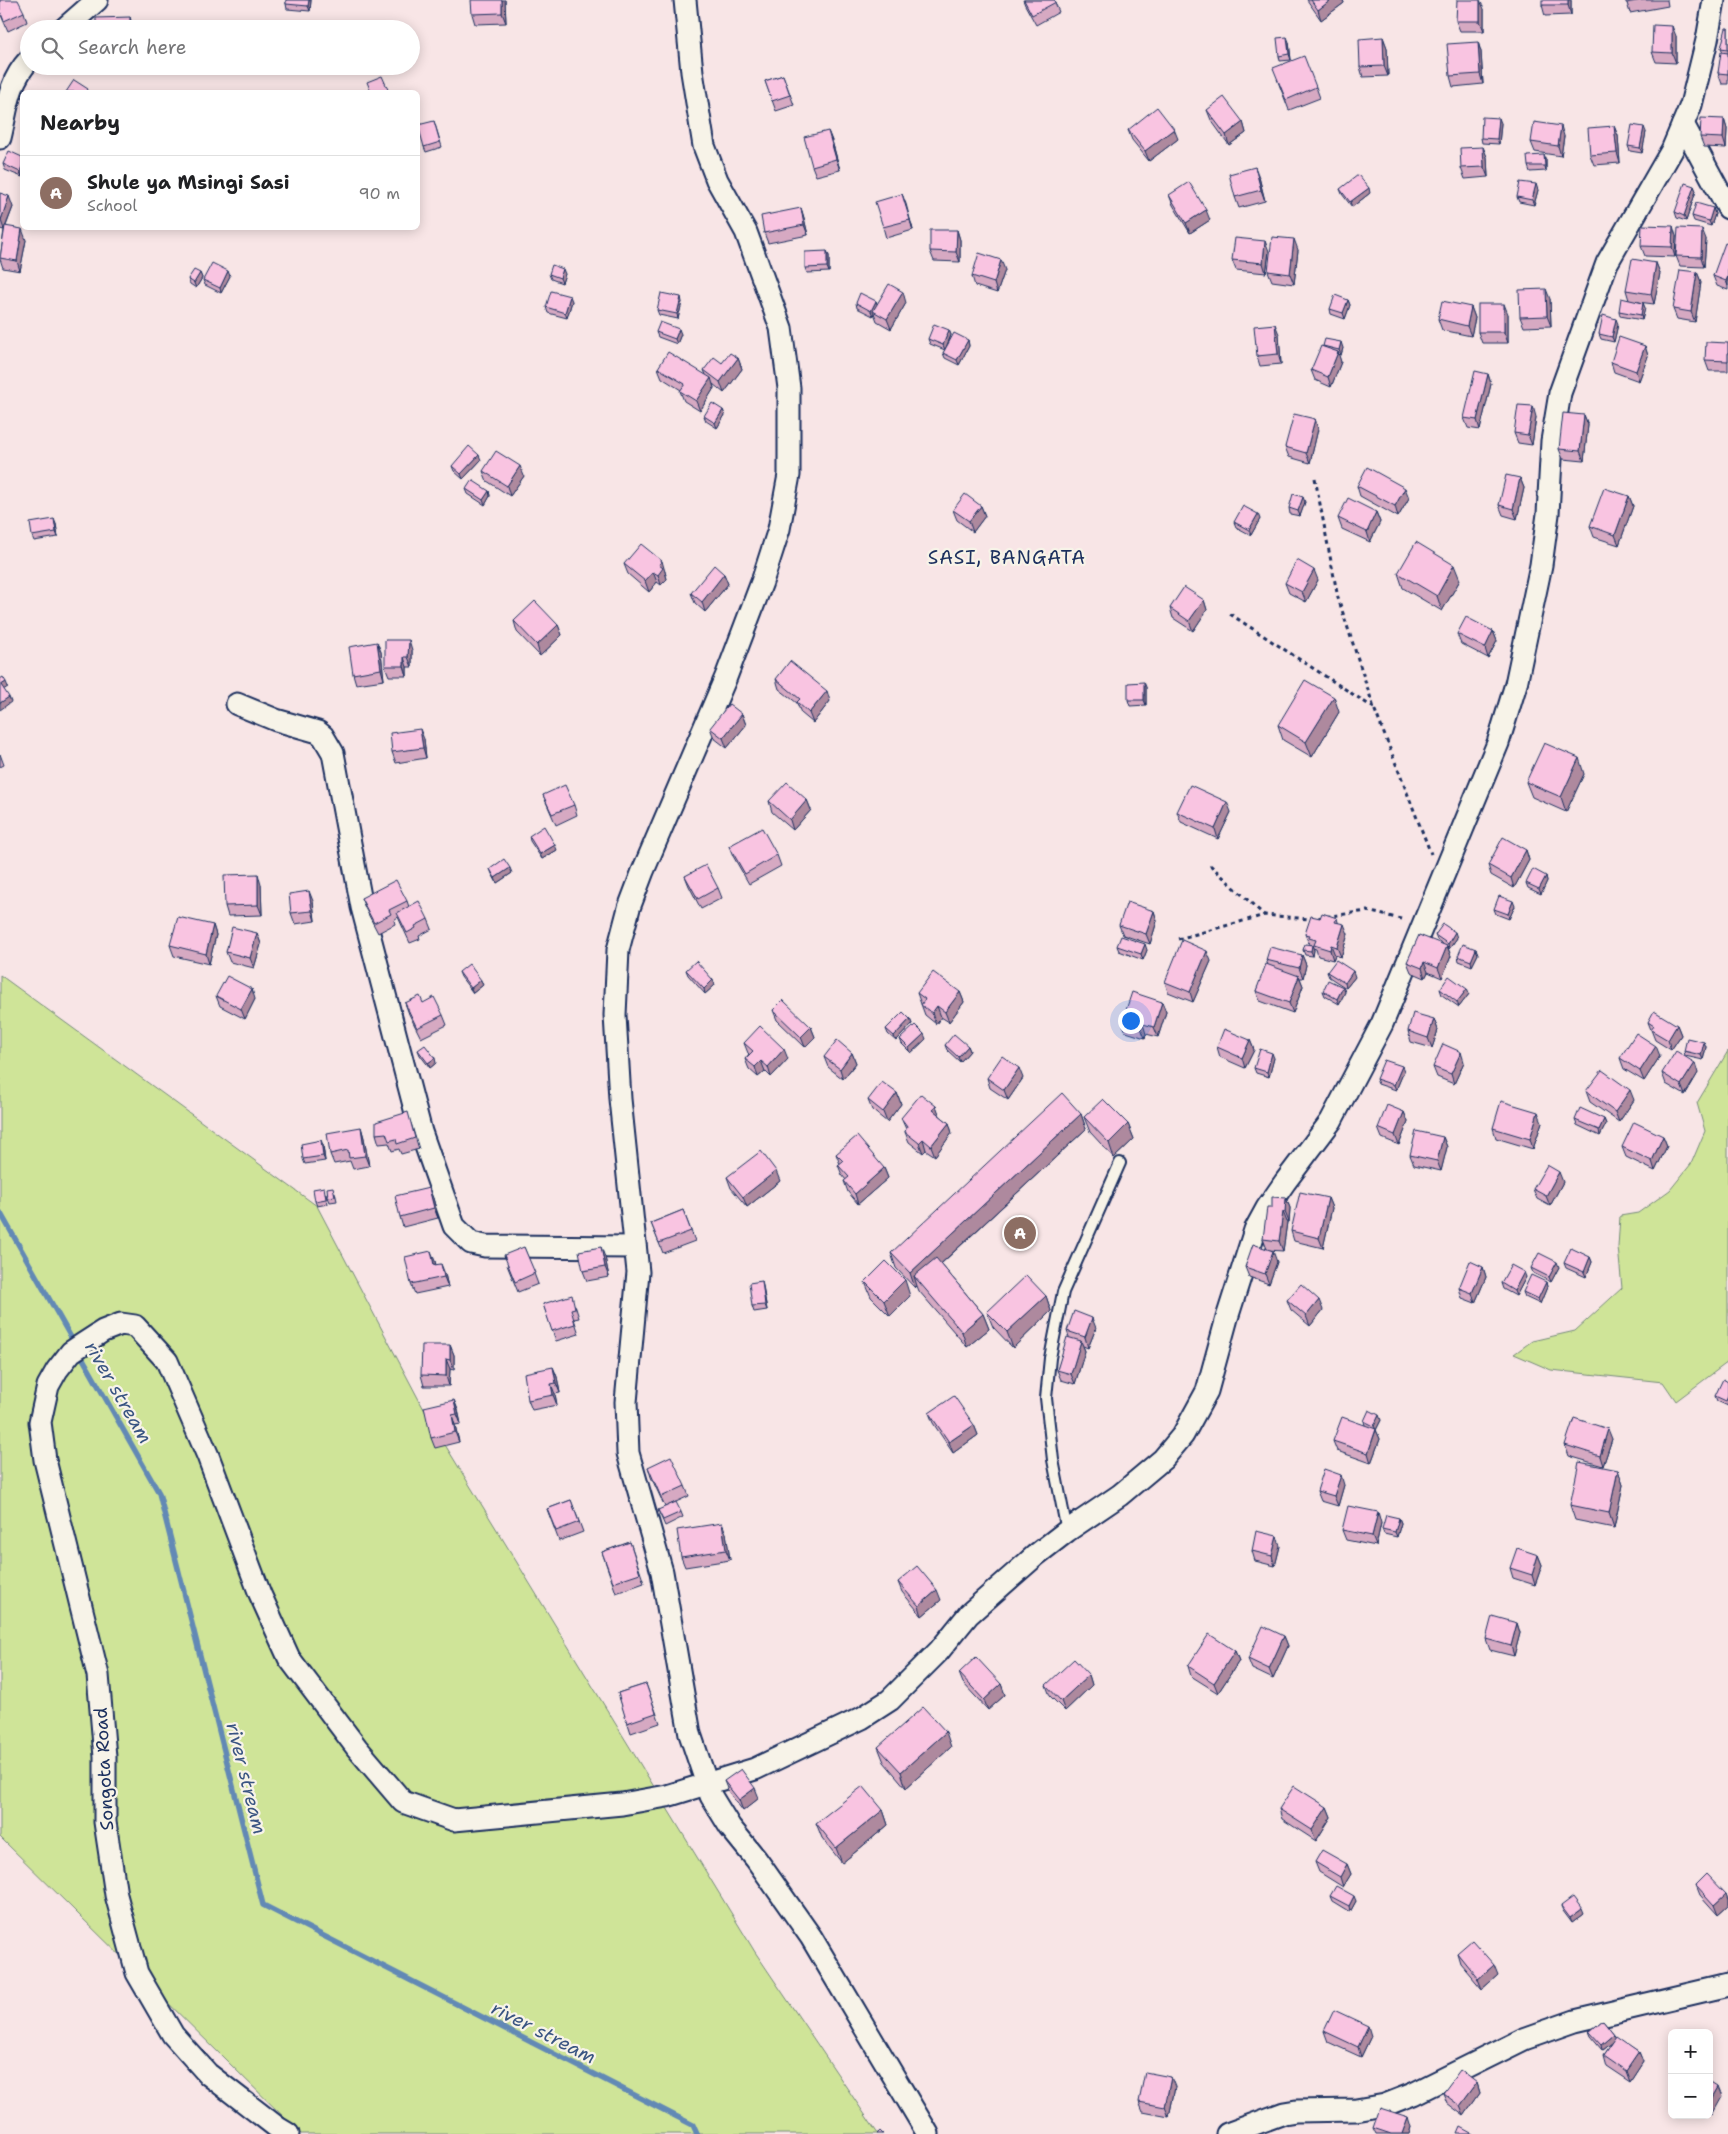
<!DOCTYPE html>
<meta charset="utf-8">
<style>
:root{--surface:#fff;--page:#f6f6f6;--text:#202124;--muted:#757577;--line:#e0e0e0;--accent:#1a73e8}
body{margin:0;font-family:"Shantell Sans",sans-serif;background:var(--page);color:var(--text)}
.controls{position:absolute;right:15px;bottom:15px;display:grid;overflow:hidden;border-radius:8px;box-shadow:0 2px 12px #0003}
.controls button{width:45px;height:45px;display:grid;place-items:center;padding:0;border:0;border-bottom:1px solid var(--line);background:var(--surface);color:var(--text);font:25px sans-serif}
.you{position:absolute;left:1130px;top:1020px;width:18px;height:18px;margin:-12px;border:4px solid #fff;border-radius:50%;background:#1a73e8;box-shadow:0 0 0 8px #1a73e833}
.badge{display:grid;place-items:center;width:32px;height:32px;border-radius:50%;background:var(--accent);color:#fff;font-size:16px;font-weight:700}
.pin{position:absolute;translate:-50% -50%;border:2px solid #fff;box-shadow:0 1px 5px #0006}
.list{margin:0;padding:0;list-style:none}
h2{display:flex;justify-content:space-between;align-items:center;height:65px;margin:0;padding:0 20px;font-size:21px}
h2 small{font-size:16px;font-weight:400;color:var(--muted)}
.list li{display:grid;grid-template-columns:32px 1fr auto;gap:15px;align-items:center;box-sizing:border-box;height:75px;padding:0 20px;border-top:1px solid var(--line)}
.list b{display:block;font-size:19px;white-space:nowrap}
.list p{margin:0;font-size:16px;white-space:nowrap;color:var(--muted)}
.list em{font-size:16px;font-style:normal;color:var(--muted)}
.icon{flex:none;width:28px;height:28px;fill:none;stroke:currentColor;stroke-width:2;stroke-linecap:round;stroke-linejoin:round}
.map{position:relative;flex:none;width:1728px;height:2134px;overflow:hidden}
.search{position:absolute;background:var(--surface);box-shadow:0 2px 12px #0003;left:20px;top:20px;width:400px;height:55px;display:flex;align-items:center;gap:12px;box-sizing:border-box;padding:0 18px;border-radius:28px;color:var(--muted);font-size:19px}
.panel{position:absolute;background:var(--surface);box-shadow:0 2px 12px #0003;left:20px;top:90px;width:400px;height:140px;border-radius:8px}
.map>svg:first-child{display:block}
.green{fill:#cfe498;stroke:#758a7b}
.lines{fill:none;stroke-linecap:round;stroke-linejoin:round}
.stream{stroke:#6289b5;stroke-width:5.5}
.lane-casing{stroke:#1b2f5e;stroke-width:14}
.street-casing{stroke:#1b2f5e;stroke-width:25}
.path{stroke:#1b2f5e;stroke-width:3;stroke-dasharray:4 4;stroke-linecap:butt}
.lane{stroke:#f7f3e8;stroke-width:10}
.street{stroke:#f7f3e8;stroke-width:21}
.wall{fill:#d6a9c2;stroke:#1b2f5e}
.shaded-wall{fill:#ae899e;stroke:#1b2f5e}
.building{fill:#f9c4e1;stroke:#1b2f5e}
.labels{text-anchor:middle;stroke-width:4.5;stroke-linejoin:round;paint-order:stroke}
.street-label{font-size:18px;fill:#1b2f5e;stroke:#f7f3e8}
.neighbourhood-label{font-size:19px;letter-spacing:1px;fill:#1b2f5e;stroke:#f7f3e8}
.water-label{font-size:19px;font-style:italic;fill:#395482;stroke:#f7f3e8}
</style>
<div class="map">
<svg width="1728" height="2134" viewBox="0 0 1728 2134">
<rect width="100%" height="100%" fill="#f8e5e6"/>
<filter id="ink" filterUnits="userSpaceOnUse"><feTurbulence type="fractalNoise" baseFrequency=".02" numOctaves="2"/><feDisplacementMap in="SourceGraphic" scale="10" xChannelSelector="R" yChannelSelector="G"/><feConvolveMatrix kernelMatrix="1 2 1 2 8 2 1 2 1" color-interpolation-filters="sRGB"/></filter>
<g filter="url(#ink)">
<g class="green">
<path d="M0 975 317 1206 428 1417 755 1952 878 2134H301L0 1837Z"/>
<path d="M1728 1051V1362L1676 1401 1663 1382 1551 1370 1514 1354 1532 1341 1575 1331 1622 1288 1618 1247 1620 1216 1638 1213 1670 1190 1691 1164 1705 1131 1697 1103Z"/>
</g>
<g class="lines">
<path class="stream" d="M0 1212 159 1493 263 1905 693 2125 697 2134"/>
<defs>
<path id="lane" d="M1067 1531 1053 1460 1046 1398 1050 1358 1063 1292 1120 1163"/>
<g id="street">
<path d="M685 0 692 72 704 146 717 180 746 232 781 328 789 388V475L779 529 762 582 726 677 643 871 629 908 618 950 615 1015 620 1099 638 1272 626 1402 628 1453 662 1572 690 1734 711 1796 730 1827 756 1859 811 1937 928 2134"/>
<path d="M64 29 97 0"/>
<path d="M1683 124 1728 208"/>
<path d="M0 138C7 110 8 82 29 60"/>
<path d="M237 704 276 720 318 732 323 736 333 753 362 907 421 1132 454 1226 471 1243 485 1246 635 1247"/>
<path d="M288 2134 278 2128 208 2074 173 2035 137 1973 116 1895 105 1822V1757L98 1675 45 1460 40 1422 48 1386 57 1370 71 1352 83 1344 103 1331 121 1324 135 1326 167 1361 208 1456 260 1594 289 1658 357 1748 403 1802 454 1820 622 1804 667 1796 755 1769 862 1718 890 1700 939 1651 969 1614 1036 1555 1067 1531 1120 1495 1163 1459 1183 1435 1207 1391 1227 1318 1255 1230 1267 1208 1285 1182 1331 1121 1382 1024 1498 743 1516 684 1541 565 1548 514 1552 441 1560 393 1607 263 1672 150 1691 105 1707 40 1714 0"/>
<path d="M1227 2134 1284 2113 1296 2111 1356 2110 1385 2105 1413 2094 1524 2039 1575 2021 1728 1985"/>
</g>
</defs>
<use href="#lane" class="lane-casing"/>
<use href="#street" class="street-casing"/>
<g class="path">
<path d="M1315 478 1338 598 1374 708 1431 854"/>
<path d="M1230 614 1374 708"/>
<path d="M1210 865 1264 915"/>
<path d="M1178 939 1265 915 1309 919 1367 911 1405 920"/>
</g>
<use href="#lane" class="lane"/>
<use href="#street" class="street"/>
</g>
<g class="wall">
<path d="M0 0 24 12 27 22 8 31 0 13Z"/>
<path d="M286 0H311L310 11 287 9 286 4Z"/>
<path d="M505 0 506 23 475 24 472 14Z"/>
<path d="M1023 0H1054L1059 12 1036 25 1025 5Z"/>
<path d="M1307 0H1343L1344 3 1321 20Z"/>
<path d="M1571 0V15L1545 16 1542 5Z"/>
<path d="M1626 0H1667L1668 6 1630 13Z"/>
<path d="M1484 9V31H1460L1456 21Z"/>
<path d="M1728 28V84H1722L1718 73 1723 52 1721 48Z"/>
<path d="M1676 36V63L1656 62 1652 52Z"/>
<path d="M1383 37 1387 48 1388 76 1363 77 1360 67Z"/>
<path d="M1289 42 1291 60 1280 61 1279 56Z"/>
<path d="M1478 42 1481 52 1483 84 1453 87 1450 76Z"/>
<path d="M783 75 794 105 776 111 765 81Z"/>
<path d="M1277 79 1316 87 1320 98 1289 110Z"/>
<path d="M1207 110 1243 122 1246 133 1229 145 1211 120Z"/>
<path d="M1724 119 1727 129 1726 148 1704 147 1700 137Z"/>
<path d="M434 121 442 147 426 152 424 147Z"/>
<path d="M1501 123 1499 144 1482 143 1481 138Z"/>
<path d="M1614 126 1618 136 1620 163 1594 165 1590 155Z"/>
<path d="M1128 130 1178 139 1149 161 1132 140Z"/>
<path d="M828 131 832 141 840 170 816 176 812 166Z"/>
<path d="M1646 132 1642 153 1630 151 1628 146Z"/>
<path d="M418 134 420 141 418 142Z"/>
<path d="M1564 136 1561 156 1535 152 1531 142Z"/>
<path d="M1483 147 1487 157 1488 177 1465 179 1461 168Z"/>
<path d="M22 157V177L5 170 3 164Z"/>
<path d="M1546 160V171L1530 172 1528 166Z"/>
<path d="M1259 177 1265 201 1239 208 1235 197Z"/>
<path d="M1694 186 1696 191 1686 221 1677 218 1675 212Z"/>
<path d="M1340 189 1370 193 1352 207 1342 194Z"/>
<path d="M1538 190 1534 205 1519 202 1517 197Z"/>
<path d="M0 193 13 207 6 226 26 240 20 271 3 268 0 259 4 230 0 229Z"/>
<path d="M902 194 913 230 886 238 883 227Z"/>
<path d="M1169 195 1210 220 1190 233 1173 205Z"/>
<path d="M801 208 804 218 808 235 768 243 764 233Z"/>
<path d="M1713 208 1715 214 1711 226 1694 221 1692 216Z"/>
<path d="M957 230 960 240V262L934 261 930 251Z"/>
<path d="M1676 236 1675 257 1645 256 1641 246Z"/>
<path d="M1706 239 1704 267 1680 266 1676 256Z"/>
<path d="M1728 244V290L1717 286 1713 276Z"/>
<path d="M1298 250 1294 284 1272 281 1268 271Z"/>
<path d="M827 251 829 256V272L807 273 805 268Z"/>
<path d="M1269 251 1266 273 1236 270 1232 260Z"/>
<path d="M1656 263 1660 273 1654 304 1638 302 1643 303 1645 308 1642 320 1620 316 1619 311 1629 300 1626 290Z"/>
<path d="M1005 270 997 293 975 286 972 276Z"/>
<path d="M1697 272 1701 282 1695 322 1677 319 1673 309Z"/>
<path d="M200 273 202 278 196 288 190 284 188 279Z"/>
<path d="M549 274H565L562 283 551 279Z"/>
<path d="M230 276 221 293 205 285 203 280Z"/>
<path d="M1550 299 1551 326 1524 327 1520 317Z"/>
<path d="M1348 300 1350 305 1345 319 1331 314 1330 309Z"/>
<path d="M572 301 567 318 548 313 546 307Z"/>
<path d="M876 301 877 304 906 303 891 329 877 321 874 313 873 316 857 308 856 303Z"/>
<path d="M682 302 678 319 659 315 657 310Z"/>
<path d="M1471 307 1475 318 1471 336 1442 330 1438 319Z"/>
<path d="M1508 314V343H1482L1478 332Z"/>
<path d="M1618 324 1614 342 1601 339 1599 334Z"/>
<path d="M949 330 951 335 947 347 968 340 969 346 959 365 945 358 943 353 945 350 930 344 928 339Z"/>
<path d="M656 332 681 334 677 344 658 337Z"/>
<path d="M1279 334 1281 364 1260 366 1257 356Z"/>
<path d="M1728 343V371H1709L1705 360Z"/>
<path d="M1323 346 1343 348 1341 355 1338 354 1341 362 1331 387 1315 380 1311 370Z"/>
<path d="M1645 346 1648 356 1639 381 1614 372 1611 362Z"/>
<path d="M738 358 742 369 724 393 713 384 714 388 700 411 684 401 680 391 681 390 662 378 658 368 706 375 704 370 722 363Z"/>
<path d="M1488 374 1491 384 1480 430 1468 428 1464 418Z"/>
<path d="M723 410 725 415 717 428 706 421 704 416Z"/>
<path d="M1584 415 1588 425 1584 461 1563 459 1559 449Z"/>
<path d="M1536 417 1532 445 1518 443 1514 433Z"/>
<path d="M1315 419 1318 429 1310 463 1289 457 1285 447Z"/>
<path d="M481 460 463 479 454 471 452 466Z"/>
<path d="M483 471 524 476 510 496 487 481Z"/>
<path d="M1520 478 1524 488 1517 519 1503 515 1499 505Z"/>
<path d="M1357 486 1409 498 1398 517 1360 496Z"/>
<path d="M466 489 489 491 490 496 485 505 468 494Z"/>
<path d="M1629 496 1633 506 1619 545 1594 537 1590 526Z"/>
<path d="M1305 502 1300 516 1290 514 1289 508Z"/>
<path d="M981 506 985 516 973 532 957 520 953 510Z"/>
<path d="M1376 512 1380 522 1370 542 1342 529 1338 518Z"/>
<path d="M1260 519 1251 535 1236 527 1234 522Z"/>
<path d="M56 524 58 537 34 541 32 536Z"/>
<path d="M624 564 665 571V572L667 579 661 585 657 582 649 592 628 574Z"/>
<path d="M1398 573 1460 580 1442 611 1403 588Z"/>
<path d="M724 574 728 584 705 612 695 603 691 593Z"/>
<path d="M1318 580 1306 602 1289 593 1285 583Z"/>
<path d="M1204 600 1207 610 1193 631 1173 618 1170 608Z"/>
<path d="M514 621 558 625 562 635 540 656 517 632Z"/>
<path d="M1493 631 1497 641 1488 658 1461 644 1457 634Z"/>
<path d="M377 642 381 652 384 680 356 684 353 674Z"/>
<path d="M412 650V667H407V676H389L385 666Z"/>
<path d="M776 679 830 701 813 723 801 713 797 703 779 689Z"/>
<path d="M1146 687V705L1130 706 1128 700Z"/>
<path d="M1339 712 1312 757 1283 740 1278 725Z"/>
<path d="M742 714 746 725 727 748 714 738 710 728Z"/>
<path d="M424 739 426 758 396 763 392 752Z"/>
<path d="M0 754 4 765 0 767Z"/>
<path d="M1584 774 1566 812 1532 797 1526 782Z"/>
<path d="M543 795 574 805 577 815 556 825Z"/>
<path d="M807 800 811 810 793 830 772 812 769 801Z"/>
<path d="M1177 812H1231L1218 839 1181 822Z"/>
<path d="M529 836 557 850 542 859 530 841Z"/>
<path d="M729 846 777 855 781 866 749 884 733 856Z"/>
<path d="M1526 850 1529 860 1514 888 1491 875 1488 865Z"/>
<path d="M490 869 512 873 497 883 492 874Z"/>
<path d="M685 876 718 888 722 898 701 909 689 886Z"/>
<path d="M1546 876 1547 881 1541 894 1528 888 1526 883Z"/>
<path d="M261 885 262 915 228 916 225 906Z"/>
<path d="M361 898 407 901 409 907 428 919 432 929 419 936 420 939 410 943 398 917 394 920 395 924 378 933 365 908Z"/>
<path d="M313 901 315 921 295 924 291 913Z"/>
<path d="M1515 906 1509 919 1496 914 1494 909Z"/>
<path d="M1154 911 1157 921 1150 944 1123 935 1119 925Z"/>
<path d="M1320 918H1337L1338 922 1348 934 1341 957 1335 955 1333 960 1318 956 1316 949 1313 948 1314 950 1313 956 1305 955 1303 950 1312 945 1309 944 1305 934Z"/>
<path d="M213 925 216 935 209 964 174 956 170 945Z"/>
<path d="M257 933 261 944 254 968 230 962 226 952Z"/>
<path d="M1435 935 1457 938 1449 949 1448 948 1451 956 1442 978 1428 972 1425 978 1411 972 1407 962 1443 944 1437 940Z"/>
<path d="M1117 946 1147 950 1143 960 1119 951Z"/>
<path d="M1476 949 1478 954 1472 966 1459 961 1458 956Z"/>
<path d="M1302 955 1306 965 1303 978H1300L1303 986 1293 1013 1260 1001 1256 991 1268 965 1266 960Z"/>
<path d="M1211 961 1193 1002 1168 992 1165 982Z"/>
<path d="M686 970 715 985 705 994 688 975Z"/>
<path d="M459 972 483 985 473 993 461 977Z"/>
<path d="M1327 972 1355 977 1346 988 1329 977Z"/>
<path d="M1343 987 1345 992 1339 1004 1325 996 1323 991Z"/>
<path d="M1440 989 1469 994 1459 1007 1442 995Z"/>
<path d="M960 992 964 1002 949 1022 941 1017 936 1024 925 1015 917 993Z"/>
<path d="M216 996 255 999 245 1019 220 1006Z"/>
<path d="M1162 1002 1166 1012 1158 1037 1146 1034 1145 1038 1126 1032 1122 1022Z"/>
<path d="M405 1003H423L443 1015 447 1025 421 1038 409 1014Z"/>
<path d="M773 1010 811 1027 815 1037 805 1047 777 1020Z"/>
<path d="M910 1019 912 1024 896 1041 888 1034 886 1029Z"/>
<path d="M1434 1019 1438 1030 1432 1048 1411 1042 1408 1031Z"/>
<path d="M1648 1022 1677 1025 1681 1035 1671 1050 1655 1040Z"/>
<path d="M900 1039H926L911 1053 902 1044Z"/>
<path d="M1250 1040 1254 1050 1245 1068 1220 1057 1217 1047Z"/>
<path d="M1704 1042 1706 1047 1703 1060 1685 1056 1684 1051Z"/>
<path d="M744 1043 788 1059 771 1077 765 1071 758 1077 749 1069 745 1059 749 1054 748 1053Z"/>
<path d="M945 1045 968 1046 970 1051 960 1062 947 1050Z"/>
<path d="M418 1050 436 1063 430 1068 420 1055Z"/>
<path d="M852 1053 856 1063 843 1079 828 1067 824 1057Z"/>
<path d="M1660 1056 1644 1081 1624 1069 1620 1058Z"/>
<path d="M1274 1058 1269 1077 1256 1073 1254 1068Z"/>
<path d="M1464 1062 1454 1084 1437 1077 1433 1067Z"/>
<path d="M1404 1071 1396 1090 1378 1084 1376 1079Z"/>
<path d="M1662 1073H1698L1685 1095 1666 1084Z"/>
<path d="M987 1078H1023L1008 1100 990 1088Z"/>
<path d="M1586 1091 1634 1100 1619 1122 1590 1102Z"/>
<path d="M897 1093 901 1104 887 1122 872 1110 868 1100Z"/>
<path d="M936 1106 939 1115 949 1123 952 1133 935 1156 926 1150 923 1153 909 1142 905 1132 906 1129 901 1118Z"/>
<path d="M1404 1112 1408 1122 1399 1145 1382 1138 1378 1128Z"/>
<path d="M1081 1114 1086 1129 941 1264 983 1314 989 1329 967 1347 919 1291 917 1286 915 1288 896 1268 891 1253Z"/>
<path d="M1084 1117 1128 1124 1134 1139 1114 1158 1090 1132Z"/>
<path d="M1604 1119 1606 1124 1600 1136 1577 1125 1575 1120Z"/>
<path d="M1542 1122 1533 1149 1496 1138 1493 1128Z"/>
<path d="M411 1123 419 1149 401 1154 399 1149 392 1151 389 1143 379 1144 376 1134Z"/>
<path d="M361 1127 364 1138 369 1166 353 1169 350 1161 334 1164 330 1154Z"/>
<path d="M1663 1136 1667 1146 1655 1171 1626 1157 1622 1147Z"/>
<path d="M1443 1137 1447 1147 1441 1171 1414 1165 1410 1155Z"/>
<path d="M323 1145 325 1161 305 1164 303 1159Z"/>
<path d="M836 1154 884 1168 888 1178 858 1204 848 1192 844 1181 846 1180 842 1175 838 1165 840 1164Z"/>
<path d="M727 1177 780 1181 747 1207 731 1188Z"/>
<path d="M1563 1182 1550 1206 1537 1199 1533 1189Z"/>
<path d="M335 1192 337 1201 330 1202 328 1197Z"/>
<path d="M326 1193 328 1204 317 1206 315 1201Z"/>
<path d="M433 1198 438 1218 403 1227 400 1217Z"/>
<path d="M1286 1198 1290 1208 1289 1222H1287L1283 1251 1268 1250 1277 1262 1269 1284 1249 1277 1245 1267 1267 1249 1263 1239 1272 1207Z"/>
<path d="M1328 1198 1332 1208 1323 1248 1294 1241 1291 1231Z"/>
<path d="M683 1210 695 1241 663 1253 651 1223Z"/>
<path d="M524 1247 538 1284 518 1292 507 1265Z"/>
<path d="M605 1257 609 1277 587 1281 583 1271Z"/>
<path d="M1590 1257 1592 1262 1586 1277 1566 1268 1564 1263Z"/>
<path d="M435 1261 436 1265 445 1274 448 1287 415 1294 411 1284Z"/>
<path d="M1483 1267 1486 1277 1475 1303 1462 1298 1459 1288Z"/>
<path d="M1559 1267 1551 1282 1533 1273 1531 1268Z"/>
<path d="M1526 1277 1516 1296 1503 1289 1501 1283Z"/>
<path d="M762 1281 763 1287 767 1310 754 1312 752 1306Z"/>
<path d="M865 1282 910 1296 890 1316 871 1297Z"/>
<path d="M1546 1282 1547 1287 1540 1304 1525 1297 1523 1292Z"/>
<path d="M1046 1296 1051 1311 1013 1348 993 1327 987 1312Z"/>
<path d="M1287 1300 1323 1310 1310 1326 1291 1310Z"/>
<path d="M543 1304 575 1305 579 1318 574 1319 579 1334 556 1341Z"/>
<path d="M1096 1328 1088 1348 1083 1346 1085 1351 1075 1384 1061 1380 1057 1370 1069 1337 1067 1331Z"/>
<path d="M450 1345 454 1355V1370L450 1369 449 1386H424L421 1375Z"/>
<path d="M553 1367 557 1377 560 1393 555 1394 557 1405 532 1410 528 1400Z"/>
<path d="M1728 1382V1406L1717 1401 1715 1396Z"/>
<path d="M454 1400 458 1410 461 1424 455 1425 459 1442 435 1448 431 1438Z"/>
<path d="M929 1413 974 1425 978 1435 953 1453 933 1423Z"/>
<path d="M1381 1420 1376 1430 1380 1439 1371 1463 1337 1451 1333 1441 1365 1425 1364 1421Z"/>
<path d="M1612 1439 1603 1466 1569 1456 1565 1445Z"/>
<path d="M648 1467 685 1486 689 1496 665 1507 651 1477Z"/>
<path d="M1618 1470 1623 1485 1614 1528 1575 1520 1570 1505Z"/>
<path d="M1344 1485 1338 1506 1321 1501 1317 1491Z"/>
<path d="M571 1500 583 1532 559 1541 547 1509Z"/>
<path d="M658 1510 681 1512 683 1517 665 1526Z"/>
<path d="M1399 1518 1401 1523 1397 1537 1384 1534 1382 1529Z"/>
<path d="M1381 1523 1376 1546 1346 1540 1342 1530Z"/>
<path d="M726 1533 730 1560 685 1567 681 1557Z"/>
<path d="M630 1542 644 1583 616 1593 602 1552Z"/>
<path d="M1280 1546 1275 1566 1255 1561 1252 1551Z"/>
<path d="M1538 1555 1542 1565 1535 1585 1513 1578 1510 1568Z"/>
<path d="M898 1582 941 1600 922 1616 902 1592Z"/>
<path d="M1517 1623 1520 1633 1514 1656 1490 1650 1486 1639Z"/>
<path d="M1284 1636 1288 1646 1273 1679 1252 1669 1248 1659Z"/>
<path d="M1235 1651 1239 1661 1218 1693 1191 1676 1188 1666Z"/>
<path d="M959 1673 1001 1684 1005 1695 988 1710 963 1683Z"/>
<path d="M1089 1675 1092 1685 1065 1711 1050 1696 1046 1685Z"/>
<path d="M646 1684 660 1723 631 1733 618 1693Z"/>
<path d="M878 1747H951L906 1788 884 1762Z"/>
<path d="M724 1781 759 1798 743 1811 728 1791Z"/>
<path d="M1327 1807 1331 1817 1316 1841 1282 1819 1279 1809Z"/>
<path d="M883 1810 888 1825 842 1863 822 1838 816 1823Z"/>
<path d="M1315 1862 1347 1864 1351 1874 1343 1887 1319 1872Z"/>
<path d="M1696 1885 1726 1894 1728 1900V1906L1718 1915 1700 1895Z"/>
<path d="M1330 1896 1356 1901 1350 1912 1332 1901Z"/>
<path d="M1561 1906 1584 1914 1572 1923 1563 1911Z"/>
<path d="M1457 1953 1498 1975 1482 1989 1460 1963Z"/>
<path d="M1603 2020 1614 2034 1615 2037 1639 2052 1643 2062 1630 2082 1606 2066 1603 2055 1611 2043 1602 2050 1591 2037 1589 2032Z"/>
<path d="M1324 2031 1371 2036 1361 2057 1328 2042Z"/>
<path d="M1477 2083 1480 2093 1464 2116 1447 2103 1443 2093Z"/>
<path d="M1175 2087 1169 2117 1143 2112 1139 2102Z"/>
<path d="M1411 2127 1409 2134H1376L1373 2128Z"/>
</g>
<g class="shaded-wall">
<path d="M309 0H311L310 11 308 6Z"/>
<path d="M502 0H505L506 23 502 13Z"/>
<path d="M1331 0H1343L1344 3 1321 20 1318 10Z"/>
<path d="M1480 0 1484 9V31L1480 21Z"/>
<path d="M1568 0H1571V15L1568 5Z"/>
<path d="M130 17 133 28V29H130Z"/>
<path d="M1672 26 1676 36V63L1672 53Z"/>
<path d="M1287 37 1289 42 1291 60 1289 54Z"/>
<path d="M1383 37 1387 48 1388 76 1384 66Z"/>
<path d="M1478 42 1481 52 1483 84 1480 74Z"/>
<path d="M1499 118 1501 123 1499 144 1497 139Z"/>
<path d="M1724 119 1727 129 1726 148 1723 138Z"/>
<path d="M1243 122 1246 133 1229 145 1226 135Z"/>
<path d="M1561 126 1564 136 1561 156 1558 146Z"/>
<path d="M1614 126 1618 136 1620 163 1617 153Z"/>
<path d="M1644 127 1646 132 1642 153 1640 148Z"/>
<path d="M1174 129 1178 139 1149 161 1145 151Z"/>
<path d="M828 131 832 141 840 170 836 159Z"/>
<path d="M1483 147 1487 157 1488 177 1484 167Z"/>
<path d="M1544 155 1546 160V171L1545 166Z"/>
<path d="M22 166V177L20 172Z"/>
<path d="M1255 167 1259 177 1265 201 1261 190Z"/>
<path d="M1536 184 1538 190 1534 205 1532 200Z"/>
<path d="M1694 186 1696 191 1686 221 1684 216Z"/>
<path d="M1369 188 1370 193 1352 207 1350 202Z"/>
<path d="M902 194 906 204 913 230 910 220Z"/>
<path d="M9 196 13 207 4 230 1 220Z"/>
<path d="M801 208 804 218 808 235 804 225Z"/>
<path d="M1713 208 1715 214 1711 226 1709 221Z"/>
<path d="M1206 210 1210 220 1190 233 1186 223Z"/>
<path d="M1673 226 1676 236 1675 257 1672 247Z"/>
<path d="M22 229 26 240 20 271 17 261Z"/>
<path d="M1702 229 1706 239 1704 267 1701 257Z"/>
<path d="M957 230 960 240V262L956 252Z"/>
<path d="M1294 239 1298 250 1294 284 1290 274Z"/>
<path d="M1265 241 1269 251 1266 273 1263 263Z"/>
<path d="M827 251 829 256V272L827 267Z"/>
<path d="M1001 260 1005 270 997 293 994 283Z"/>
<path d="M1656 263 1660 273 1654 304 1651 294Z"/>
<path d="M563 269 565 274 562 283 560 278Z"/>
<path d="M228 271 230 276 221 293 220 288Z"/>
<path d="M1697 272 1701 282 1695 322 1691 312Z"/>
<path d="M200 273 202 278 196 288 194 283Z"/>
<path d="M1728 276V286L1726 281Z"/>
<path d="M1546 289 1550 299 1551 326 1547 316Z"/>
<path d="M903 292 906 303 891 329 887 319Z"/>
<path d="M570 296 572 301 567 318 565 313Z"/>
<path d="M681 297 682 302 678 319 677 314Z"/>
<path d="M1348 300 1350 305 1345 319 1343 313Z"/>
<path d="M876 301 878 306 873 311 874 313 873 316 871 311Z"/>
<path d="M1643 303 1645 308 1642 320 1641 315Z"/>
<path d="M1504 304 1508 314V343L1504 332Z"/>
<path d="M1471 307 1475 318 1471 336 1467 326Z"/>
<path d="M1616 319 1618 324 1614 342 1612 337Z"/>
<path d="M1275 324 1279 334 1281 364 1278 354Z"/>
<path d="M679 329 681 334 677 344 675 339Z"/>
<path d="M949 330 951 335 945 350 943 345Z"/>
<path d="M968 340 969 346 959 365 957 360Z"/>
<path d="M1341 342 1343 348 1341 355 1339 350Z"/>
<path d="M1645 346 1648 356 1639 381 1636 371Z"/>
<path d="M1338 352 1341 362 1331 387 1328 377Z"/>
<path d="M738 358 742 369 724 393 720 382Z"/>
<path d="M1488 374 1491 384 1480 430 1477 420Z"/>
<path d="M711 378 714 388 700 411 696 401Z"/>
<path d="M1533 406 1536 417 1532 445 1528 435Z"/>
<path d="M723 410 725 415 717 428 715 423Z"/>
<path d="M1584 415 1588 425 1584 461 1580 451Z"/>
<path d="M1315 419 1318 429 1310 463 1306 453Z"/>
<path d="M479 455 481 460 463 479 461 474Z"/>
<path d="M520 466 524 476 510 496 507 486Z"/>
<path d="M1520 478 1524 488 1517 519 1513 509Z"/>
<path d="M1405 488 1409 498 1398 517 1395 506Z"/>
<path d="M489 491 490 496 485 505 483 500Z"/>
<path d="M1629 496 1633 506 1619 545 1615 535Z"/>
<path d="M1303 497 1305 502 1300 516 1298 511Z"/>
<path d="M981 506 985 516 973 532 969 521Z"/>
<path d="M1376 512 1380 522 1370 542 1367 532Z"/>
<path d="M1258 514 1260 519 1251 535 1249 530Z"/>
<path d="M54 519 56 524 58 537 56 532Z"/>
<path d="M662 561 667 579 661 585 658 575 659 565Z"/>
<path d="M1454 565 1460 580 1442 611 1437 596Z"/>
<path d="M1314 570 1318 580 1306 602 1302 592Z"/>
<path d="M653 572 657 582 649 592 645 581Z"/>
<path d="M724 574 728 584 705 612 702 602Z"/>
<path d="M1204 600 1207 610 1193 631 1189 621Z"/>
<path d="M558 625 562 635 540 656 537 645Z"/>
<path d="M1493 631 1497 641 1488 658 1485 648Z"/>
<path d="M409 640 412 650V667L408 657Z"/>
<path d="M377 642 381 652 384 680 381 669Z"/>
<path d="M404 657 407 667V676L404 666Z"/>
<path d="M6 682 8 687 3 690 1 685Z"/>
<path d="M1144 682 1146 687V705L1144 700Z"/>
<path d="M827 691 830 701 813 723 809 713Z"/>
<path d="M9 697 11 702 0 710V703Z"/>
<path d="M1334 697 1339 712 1312 757 1306 742Z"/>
<path d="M742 714 746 725 727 748 723 738Z"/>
<path d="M420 729 424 739 426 758 423 748Z"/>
<path d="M1579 758 1584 774 1566 812 1561 797Z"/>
<path d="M807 800 811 810 793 830 790 820Z"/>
<path d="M1227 802 1231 812 1218 839 1215 829Z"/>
<path d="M555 845 557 850 542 859 540 854Z"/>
<path d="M1526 850 1529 860 1514 888 1511 878Z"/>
<path d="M510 868 512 873 497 883 495 878Z"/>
<path d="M258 874 261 885 262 915 258 905Z"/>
<path d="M1546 876 1547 881 1541 894 1539 889Z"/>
<path d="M309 891 313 901 315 921 312 911Z"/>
<path d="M1513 901 1515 906 1509 919 1508 914Z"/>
<path d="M1154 911 1157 921 1150 944 1146 934Z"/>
<path d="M1344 924 1348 934 1341 957 1337 947Z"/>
<path d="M213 925 216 935 209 964 206 954Z"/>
<path d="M1455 932 1457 938 1449 949 1448 944Z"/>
<path d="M257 933 261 944 254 968 250 958Z"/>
<path d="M1145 944 1147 950 1143 960 1141 954Z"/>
<path d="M1312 945 1314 950 1313 956 1311 951Z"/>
<path d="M1331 945 1335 955 1333 960 1330 950Z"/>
<path d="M1447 946 1451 956 1442 978 1438 968Z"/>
<path d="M1476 949 1478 954 1472 966 1471 961Z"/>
<path d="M1207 951 1211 961 1193 1002 1190 992Z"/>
<path d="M1302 955 1306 965 1303 978 1299 968Z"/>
<path d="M1424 962 1428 972 1425 978 1422 968Z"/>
<path d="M1353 971 1355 977 1346 988 1345 983Z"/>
<path d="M1299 976 1303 986 1293 1013 1289 1003Z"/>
<path d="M481 980 483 985 473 993 471 988Z"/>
<path d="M713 980 715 985 705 994 704 989Z"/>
<path d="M1343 987 1345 992 1339 1004 1337 999Z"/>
<path d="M252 989 255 999 245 1019 241 1009Z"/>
<path d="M1467 989 1469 994 1459 1007 1457 1002Z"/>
<path d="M960 992 964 1002 949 1022 945 1012Z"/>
<path d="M1162 1002 1166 1012 1158 1037 1154 1027Z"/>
<path d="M937 1006 941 1017 936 1024 932 1013Z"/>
<path d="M910 1019 912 1024 896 1041 894 1036Z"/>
<path d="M1434 1019 1438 1030 1432 1048 1428 1038Z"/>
<path d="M1143 1024 1146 1034 1145 1038 1141 1028Z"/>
<path d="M1677 1025 1681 1035 1671 1050 1668 1040Z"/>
<path d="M811 1027 815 1037 805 1047 801 1037Z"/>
<path d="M924 1034 926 1039 911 1053 909 1048Z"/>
<path d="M1250 1040 1254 1050 1245 1068 1242 1058Z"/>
<path d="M1704 1042 1706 1047 1703 1060 1701 1055Z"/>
<path d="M968 1046 970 1051 960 1062 958 1057Z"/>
<path d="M1656 1046 1660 1056 1644 1081 1640 1071Z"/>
<path d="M784 1049 788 1059 771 1077 768 1067Z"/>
<path d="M1461 1052 1464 1062 1454 1084 1451 1074Z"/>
<path d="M852 1053 856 1063 843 1079 840 1069Z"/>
<path d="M1272 1053 1274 1058 1269 1077 1267 1072Z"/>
<path d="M435 1058 436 1063 430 1068 428 1063Z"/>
<path d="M761 1061 765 1071 758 1077 755 1067Z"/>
<path d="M1695 1063 1698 1073 1685 1095 1681 1085Z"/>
<path d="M1402 1066 1404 1071 1396 1090 1394 1085Z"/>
<path d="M1019 1068 1023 1078 1008 1100 1004 1090Z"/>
<path d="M1630 1090 1634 1100 1619 1122 1615 1112Z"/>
<path d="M897 1093 901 1104 887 1122 883 1112Z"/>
<path d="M936 1106 940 1116 933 1110Z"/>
<path d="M1404 1112 1408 1122 1399 1145 1395 1135Z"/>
<path d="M1538 1112 1542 1122 1533 1149 1530 1139Z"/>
<path d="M1081 1114 1086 1129 920 1283 914 1276 917 1286 915 1288 910 1273Z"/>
<path d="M1604 1119 1606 1124 1600 1136 1599 1130Z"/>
<path d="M949 1123 952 1133 935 1156 931 1146Z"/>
<path d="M1128 1124 1134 1139 1114 1158 1109 1143Z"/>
<path d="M361 1127 364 1138 369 1166 365 1156Z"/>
<path d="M1663 1136 1667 1146 1655 1171 1652 1161Z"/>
<path d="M1443 1137 1447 1147 1441 1171 1437 1161Z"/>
<path d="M923 1139 926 1150 923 1153 919 1143Z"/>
<path d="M321 1140 323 1145 325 1161 323 1156Z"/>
<path d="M884 1168 888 1178 858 1204 855 1194Z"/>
<path d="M776 1171 780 1181 747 1207 743 1197Z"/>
<path d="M1559 1172 1563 1182 1550 1206 1546 1196Z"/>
<path d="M429 1188 433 1198 438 1218 434 1208Z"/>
<path d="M1286 1198 1290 1208 1289 1222 1285 1212Z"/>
<path d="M1328 1198 1332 1208 1323 1248 1319 1238Z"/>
<path d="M1283 1212 1287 1222 1283 1251 1279 1241Z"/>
<path d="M601 1247 605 1257 609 1277 605 1267Z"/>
<path d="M431 1251 435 1261 438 1276 434 1265Z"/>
<path d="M1273 1251 1277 1262 1269 1284 1265 1274Z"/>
<path d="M1590 1257 1592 1262 1586 1277 1584 1272Z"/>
<path d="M1557 1262 1559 1267 1551 1282 1549 1277Z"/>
<path d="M441 1264 445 1274 448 1287 444 1277Z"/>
<path d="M1483 1267 1486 1277 1475 1303 1472 1293Z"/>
<path d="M1524 1272 1526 1277 1516 1296 1514 1291Z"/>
<path d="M905 1280 910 1296 890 1316 884 1301Z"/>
<path d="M762 1281 763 1287 767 1310 765 1305Z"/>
<path d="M1546 1282 1547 1287 1540 1304 1538 1299Z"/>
<path d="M1046 1296 1051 1311 1013 1348 1007 1332Z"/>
<path d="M1319 1300 1323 1310 1310 1326 1306 1316Z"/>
<path d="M983 1314 989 1329 967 1347 962 1332Z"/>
<path d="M1092 1318 1096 1328 1088 1348 1085 1337Z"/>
<path d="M1081 1341 1085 1351 1075 1384 1071 1374Z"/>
<path d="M450 1345 454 1355V1370L450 1360Z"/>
<path d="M446 1359 450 1369 449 1386 446 1376Z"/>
<path d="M553 1367 557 1377 560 1393 556 1383Z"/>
<path d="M551 1384 555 1394 557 1405 553 1395Z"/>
<path d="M454 1400 458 1410 461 1424 457 1414Z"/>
<path d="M452 1415 455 1425 459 1442 455 1432Z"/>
<path d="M1379 1415 1381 1420 1376 1430 1380 1439 1371 1463 1368 1453 1376 1430 1374 1426Z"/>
<path d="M974 1425 978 1435 953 1453 949 1442Z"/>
<path d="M1608 1429 1612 1439 1603 1466 1600 1456Z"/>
<path d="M1618 1470 1623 1485 1614 1528 1609 1513Z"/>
<path d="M1341 1475 1344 1485 1338 1506 1334 1496Z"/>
<path d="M1378 1512 1381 1523 1376 1546 1372 1536Z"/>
<path d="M1399 1518 1401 1523 1397 1537 1395 1532Z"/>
<path d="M722 1523 726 1533 730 1560 726 1550Z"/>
<path d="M1277 1536 1280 1546 1275 1566 1272 1556Z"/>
<path d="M1538 1555 1542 1565 1535 1585 1532 1575Z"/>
<path d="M937 1590 941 1600 922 1616 919 1606Z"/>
<path d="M1517 1623 1520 1633 1514 1656 1511 1646Z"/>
<path d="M1284 1636 1288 1646 1273 1679 1269 1669Z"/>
<path d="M1235 1651 1239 1661 1218 1693 1214 1683Z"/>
<path d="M1089 1675 1092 1685 1065 1711 1061 1701Z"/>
<path d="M1001 1684 1005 1695 988 1710 984 1700Z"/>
<path d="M946 1732 951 1747 906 1788 901 1772Z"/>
<path d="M755 1788 759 1798 743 1811 739 1800Z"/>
<path d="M1327 1807 1331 1817 1316 1841 1312 1830Z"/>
<path d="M883 1810 888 1825 842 1863 836 1848Z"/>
<path d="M1347 1864 1351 1874 1343 1887 1340 1877Z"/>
<path d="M1726 1894 1728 1900V1906L1718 1915 1714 1905Z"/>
<path d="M1354 1896 1356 1901 1350 1912 1349 1906Z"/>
<path d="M1582 1909 1584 1914 1572 1923 1570 1918Z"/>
<path d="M1494 1965 1498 1975 1482 1989 1478 1979Z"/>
<path d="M1368 2026 1371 2036 1361 2057 1358 2047Z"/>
<path d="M1614 2034 1616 2039 1602 2050 1601 2045Z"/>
<path d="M1639 2052 1643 2062 1630 2082 1626 2071Z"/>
<path d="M1171 2077 1175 2087 1169 2117 1165 2107Z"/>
<path d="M1477 2083 1480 2093 1464 2116 1460 2106Z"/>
<path d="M1717 2085 1721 2095 1711 2113 1709 2107V2099Z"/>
<path d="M1408 2117 1411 2127 1409 2134H1402Z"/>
</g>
<g class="building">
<path d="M0 0H18L24 12 4 21 0 11Z"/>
<path d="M286 0H309L308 6 286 4Z"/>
<path d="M471 0H502V13L472 14Z"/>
<path d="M1024 0H1054L1056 2 1032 15Z"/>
<path d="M1311 0H1331L1318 10Z"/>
<path d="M1457 0H1480V21H1456Z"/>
<rect x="1542" y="0" width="26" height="5"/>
<path d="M1626 0H1642L1626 3Z"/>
<path d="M130 17V29H96V18Z"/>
<path d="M275 21 276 29H255V25Z"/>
<path d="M1653 25 1672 26V53L1652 52Z"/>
<path d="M1726 28H1728V49L1721 48Z"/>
<path d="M1287 37 1289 54 1279 56 1277 38Z"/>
<path d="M1383 37 1384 66 1360 67 1359 39Z"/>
<path d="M1478 42 1480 74 1450 76 1447 44Z"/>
<path d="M1721 52 1728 53V74L1718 73Z"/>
<path d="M1304 56 1316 87 1286 100 1273 68Z"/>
<path d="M783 75 790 95 772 101 765 81Z"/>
<path d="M382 76 389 92H371L367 82Z"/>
<path d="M74 80 88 89 86 92H66Z"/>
<path d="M1224 97 1243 122 1226 135 1207 110Z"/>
<path d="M1157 107 1174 129 1145 151 1128 130Z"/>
<path d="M1482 117 1499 118 1497 139 1481 138Z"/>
<path d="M1701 118 1724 119 1723 138 1700 137Z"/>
<path d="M434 121 440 142 424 147 418 125Z"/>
<path d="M1534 122 1561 126 1558 146 1531 142Z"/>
<path d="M1632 125 1644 127 1640 148 1628 146Z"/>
<path d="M1614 126 1617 153 1590 155 1588 128Z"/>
<path d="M828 131 836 159 812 166 804 137Z"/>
<path d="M1483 147 1484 167 1461 168 1460 148Z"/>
<path d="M9 151 22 157V166L20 172 3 164Z"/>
<path d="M1544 155 1545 166H1528L1527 156Z"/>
<path d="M1255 167 1261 190 1235 197 1229 174Z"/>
<path d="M1358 175 1369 188 1350 202 1340 189Z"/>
<path d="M1189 182 1206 210 1186 223 1169 195Z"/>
<path d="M1520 182 1536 184 1532 200 1517 197Z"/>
<path d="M1685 183 1694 186 1684 216 1675 212Z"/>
<path d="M0 193 9 196 1 220H0Z"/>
<path d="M902 194 910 220 883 227 875 202Z"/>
<path d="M1696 203 1713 208 1709 221 1692 216Z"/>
<path d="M801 208 804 225 764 233 761 216Z"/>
<path d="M1642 225 1673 226 1672 247 1641 246Z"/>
<path d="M5 226 22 229 17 261 0 258Z"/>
<path d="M1678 228 1702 229 1701 257 1676 256Z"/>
<path d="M930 230H957L956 252 930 251Z"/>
<path d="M1272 237 1294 239 1290 274 1268 271Z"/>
<path d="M1235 238 1265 241 1263 263 1232 260Z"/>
<path d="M1725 243 1728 244V276L1726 281 1713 276Z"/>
<path d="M827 251V267L805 268V252Z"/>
<path d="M979 253 1001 260 994 283 972 276Z"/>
<path d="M1632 259 1656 263 1651 294 1626 290Z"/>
<path d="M212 263 228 271 220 288 203 280Z"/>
<path d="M552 265 563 269 560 278 549 274Z"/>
<path d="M194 270 200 273 194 283 188 279Z"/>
<path d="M1680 270 1697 272 1691 312 1673 309Z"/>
<path d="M889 284 903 292 887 319 873 311Z"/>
<path d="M1546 289 1547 316 1520 317 1519 290Z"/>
<path d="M551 291 570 296 565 313 546 307Z"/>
<path d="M661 293 681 297 677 314 657 310Z"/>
<path d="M860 293 876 301 871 311 856 303Z"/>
<path d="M1335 295 1348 300 1343 313 1330 309Z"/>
<path d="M1621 298 1643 303 1641 315 1619 311Z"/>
<path d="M1442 301 1471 307 1467 326 1438 319Z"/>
<rect x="1478" y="304" width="26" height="28"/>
<path d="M1603 315 1616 319 1612 337 1599 334Z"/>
<path d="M660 322 679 329 675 339 656 332Z"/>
<path d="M934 324 949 330 943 345 928 339Z"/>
<path d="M1275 324 1278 354 1257 356 1254 326Z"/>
<path d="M954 333 968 340 957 360 943 353Z"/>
<path d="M1619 337 1645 346 1636 371 1611 362Z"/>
<path d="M1325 339 1341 342 1339 350 1323 346Z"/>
<path d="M1706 342 1728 343V361L1705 360Z"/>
<path d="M1321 346 1338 352 1328 377 1311 370Z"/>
<path d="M668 352 711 378 696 401 680 391 685 384 658 368Z"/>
<path d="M730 353 738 358 720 382 704 370 714 357 722 363Z"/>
<path d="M1475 371 1488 374 1477 420 1464 418Z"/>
<path d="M712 403 723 410 715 423 704 416Z"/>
<path d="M1518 405 1533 406 1528 435 1514 433Z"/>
<path d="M1563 413 1584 415 1580 451 1559 449Z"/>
<path d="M1294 414 1315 419 1306 453 1285 447Z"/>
<path d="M469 446 479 455 461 474 452 466Z"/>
<path d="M496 451 520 466 507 486 483 471Z"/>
<path d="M1367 467 1405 488 1395 506 1357 486Z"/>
<path d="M1506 475 1520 478 1513 509 1499 505Z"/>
<path d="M472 480 489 491 483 500 466 489Z"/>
<path d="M1604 488 1629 496 1615 535 1590 526Z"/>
<path d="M965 494 981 506 969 521 953 510Z"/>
<path d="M1293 494 1303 497 1298 511 1289 508Z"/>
<path d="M1348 498 1376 512 1367 532 1338 518Z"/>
<path d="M1243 506 1258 514 1249 530 1234 522Z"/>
<path d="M54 519 56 532 32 536 30 523Z"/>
<path d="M1416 542 1454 565 1437 596 1398 573Z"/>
<path d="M641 544 662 561 659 565 663 568 658 575 653 572 645 581 624 564Z"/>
<path d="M1297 560 1314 570 1302 592 1285 583Z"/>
<path d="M714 565 724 574 702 602 691 593Z"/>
<path d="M1184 587 1204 600 1189 621 1170 608Z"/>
<path d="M535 601 558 625 537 645 514 621Z"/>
<path d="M1466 617 1493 631 1485 648 1457 634Z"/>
<path d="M385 640H409L408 657H404V666H385Z"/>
<path d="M377 642 381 669 353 674 349 647Z"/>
<path d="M790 661 827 691 809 713 797 702 800 699 776 679Z"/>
<path d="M3 677 6 682 1 685 9 697 0 703V679Z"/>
<path d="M1305 680 1334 697 1306 742 1278 725Z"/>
<path d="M1144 682V700H1128V683Z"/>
<path d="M729 704 742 714 723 738 710 728Z"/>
<path d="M420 729 423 748 392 752 390 733Z"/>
<path d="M1544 743 1579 758 1561 797 1526 782Z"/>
<path d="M787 782 807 800 790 820 769 801Z"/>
<path d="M565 785 574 805 552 814 543 795Z"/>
<path d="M1190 785 1227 802 1215 829 1177 812Z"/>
<path d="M544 826 555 845 540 854 529 836Z"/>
<path d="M762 828 777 855 745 874 729 846Z"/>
<path d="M1503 837 1526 850 1511 878 1488 865Z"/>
<path d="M504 859 510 868 495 878 490 869Z"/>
<path d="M706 865 718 888 698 899 685 876Z"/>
<path d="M1533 869 1546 876 1539 889 1526 883Z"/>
<path d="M258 874V905L225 906 224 875Z"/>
<path d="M396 880 407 901 389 910 391 914 374 923 361 898Z"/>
<path d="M309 891 312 911 291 913 289 894Z"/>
<path d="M1499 896 1513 901 1508 914 1494 909Z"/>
<path d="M419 901 428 919 415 926 416 928 407 933 397 913Z"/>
<path d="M1127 902 1154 911 1146 934 1119 925Z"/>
<path d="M1322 913 1337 918 1335 922 1344 924 1337 947 1331 945 1330 950 1314 945 1316 940 1309 938 1310 935 1305 934 1311 916 1320 918Z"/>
<path d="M178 917 213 925 206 954 170 945Z"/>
<path d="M1443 924 1455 932 1448 944 1435 935Z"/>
<path d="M232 927 257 933 250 958 226 952Z"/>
<path d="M1419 935 1447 946 1438 968 1424 962 1422 968 1407 962Z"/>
<path d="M1121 936 1145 944 1141 954 1117 946Z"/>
<path d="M1182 940 1207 951 1190 992 1165 982Z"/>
<path d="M1305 944 1312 945 1311 951 1303 950Z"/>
<path d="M1463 944 1476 949 1471 961 1458 956Z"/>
<path d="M1270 947 1302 955 1299 968 1266 960Z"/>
<path d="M1336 960 1353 971 1345 983 1327 972Z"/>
<path d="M696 961 713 980 704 989 686 970Z"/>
<path d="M469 964 481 980 471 988 459 972Z"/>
<path d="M1266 964 1299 976 1289 1003 1256 991Z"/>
<path d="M933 972 960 992 945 1012 937 1006 932 1013 921 1005 925 999 917 993Z"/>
<path d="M227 976 252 989 241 1009 216 996Z"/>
<path d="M1449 976 1467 989 1457 1002 1440 989Z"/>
<path d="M1328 980 1343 987 1337 999 1323 991Z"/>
<path d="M1132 992 1162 1002 1154 1027 1143 1024 1141 1028 1122 1022Z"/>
<path d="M420 996 423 1003 434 997 443 1015 417 1028 405 1003Z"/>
<path d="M783 1000 811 1027 801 1037 773 1010Z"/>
<path d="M1654 1011 1677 1025 1668 1040 1651 1030 1654 1026 1648 1022Z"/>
<path d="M903 1012 910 1019 894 1036 886 1029Z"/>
<path d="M1413 1013 1434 1019 1428 1038 1408 1031Z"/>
<path d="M915 1025 924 1034 909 1048 900 1039Z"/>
<path d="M760 1026 784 1049 768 1067 761 1061 755 1067 745 1059 753 1051 744 1043Z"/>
<path d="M1224 1029 1250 1040 1242 1058 1217 1047Z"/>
<path d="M1636 1033 1656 1046 1640 1071 1620 1058Z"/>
<path d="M954 1034 968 1046 958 1057 945 1045Z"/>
<path d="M1687 1038 1704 1042 1701 1055 1684 1051Z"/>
<path d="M837 1040 852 1053 840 1069 824 1057Z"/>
<path d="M1443 1044 1461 1052 1451 1074 1433 1067Z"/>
<path d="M425 1045 435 1058 428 1063 418 1050Z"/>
<path d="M1260 1049 1272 1053 1267 1072 1254 1068Z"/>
<path d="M1676 1051 1695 1063 1681 1085 1662 1073Z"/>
<path d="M1002 1056 1019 1068 1004 1090 987 1078Z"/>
<path d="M1384 1060 1402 1066 1394 1085 1376 1079Z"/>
<path d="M1602 1070 1630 1090 1615 1112 1586 1091Z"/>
<path d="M882 1082 897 1093 883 1112 868 1100Z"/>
<path d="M1062 1093 1081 1114 910 1273 891 1253Z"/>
<path d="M921 1094 936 1106 933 1110 949 1123 931 1146 923 1139 919 1143 905 1132 907 1126 901 1118Z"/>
<path d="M1103 1099 1128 1124 1109 1143 1084 1117Z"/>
<path d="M1501 1101 1538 1112 1530 1139 1493 1128Z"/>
<path d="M1387 1105 1404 1112 1395 1135 1378 1128Z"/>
<path d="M1580 1108 1604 1119 1599 1130 1575 1120Z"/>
<path d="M408 1112 415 1138 397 1144 396 1139 389 1141 386 1133 376 1134V1122Z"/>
<path d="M1634 1122 1663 1136 1652 1161 1622 1147Z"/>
<path d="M361 1127 365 1156 349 1158 348 1150 330 1154 327 1133Z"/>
<path d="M1416 1131 1443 1137 1437 1161 1410 1155Z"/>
<path d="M857 1136 884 1168 855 1194 844 1181 849 1177 838 1165 843 1161 836 1154Z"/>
<path d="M321 1140 323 1156 303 1159 301 1144Z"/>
<path d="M761 1151 776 1171 743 1197 727 1177Z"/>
<path d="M1547 1165 1559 1172 1546 1196 1533 1189Z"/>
<path d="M324 1187 326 1199 315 1201 313 1189Z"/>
<path d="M333 1187 335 1196 328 1197 327 1188Z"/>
<path d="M429 1188 434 1208 400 1217 395 1196Z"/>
<path d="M1300 1192 1328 1198 1319 1238 1291 1231Z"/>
<path d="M1272 1197 1286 1198 1285 1212H1283L1279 1241 1263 1239 1267 1207H1272Z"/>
<path d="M683 1210 691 1231 659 1243 651 1223Z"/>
<path d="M1253 1244 1273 1251 1265 1274 1245 1267Z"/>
<path d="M524 1247 535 1273 515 1282 504 1255Z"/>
<path d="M601 1247 605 1267 583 1271 579 1251Z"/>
<path d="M1571 1248 1590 1257 1584 1272 1564 1263Z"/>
<path d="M431 1251 434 1265 441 1264 444 1277 411 1284 405 1257Z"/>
<path d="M1539 1253 1557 1262 1549 1277 1531 1268Z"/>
<path d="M936 1258 983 1314 962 1332 914 1276Z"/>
<path d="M886 1261 905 1280 884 1301 865 1282Z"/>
<path d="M1470 1261 1483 1267 1472 1293 1459 1288Z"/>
<path d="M1511 1265 1524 1272 1514 1291 1501 1283Z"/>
<path d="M1026 1275 1046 1296 1007 1332 987 1312Z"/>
<path d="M1531 1275 1546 1282 1538 1299 1523 1292Z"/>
<path d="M762 1281 765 1305 752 1306 749 1283Z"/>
<path d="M1301 1284 1319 1300 1306 1316 1287 1300Z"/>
<path d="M572 1295 575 1308 571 1309 575 1324 552 1331 543 1304Z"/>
<path d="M1074 1311 1092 1318 1085 1337 1067 1331Z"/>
<path d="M1067 1337 1081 1341 1071 1374 1057 1370Z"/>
<path d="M422 1345H450V1360L446 1359V1376L421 1375Z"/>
<path d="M553 1367 556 1383 551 1384 553 1395 528 1400 524 1373Z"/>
<path d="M1723 1379 1728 1382V1396L1726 1401 1715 1396Z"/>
<path d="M954 1396 974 1425 949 1442 929 1413Z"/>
<path d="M454 1400 457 1414 452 1415 455 1432 431 1438 424 1407Z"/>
<path d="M1369 1410 1379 1415 1374 1426 1364 1421Z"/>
<path d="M1342 1417 1376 1429 1368 1453 1333 1441Z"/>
<path d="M1574 1418 1608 1429 1600 1456 1565 1445Z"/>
<path d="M671 1456 685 1486 661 1497 648 1467Z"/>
<path d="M1579 1462 1618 1470 1609 1513 1570 1505Z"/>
<path d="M1324 1469 1341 1475 1334 1496 1317 1491Z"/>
<path d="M571 1500 579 1522 556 1531 547 1509Z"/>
<path d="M676 1502 681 1512 663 1520 658 1510Z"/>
<path d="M1348 1506 1378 1512 1372 1536 1342 1530Z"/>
<path d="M1386 1515 1399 1518 1395 1532 1382 1529Z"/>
<path d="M722 1523 726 1550 681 1557 677 1530Z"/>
<path d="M1256 1531 1277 1536 1272 1556 1252 1551Z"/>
<path d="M630 1542 640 1573 613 1582 602 1552Z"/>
<path d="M1517 1548 1538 1555 1532 1575 1510 1568Z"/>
<path d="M917 1566 937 1590 919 1606 898 1582Z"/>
<path d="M1492 1616 1517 1623 1511 1646 1486 1639Z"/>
<path d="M1263 1626 1284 1636 1269 1669 1248 1659Z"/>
<path d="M1209 1634 1235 1651 1214 1683 1188 1666Z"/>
<path d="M976 1657 1001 1684 984 1700 959 1673Z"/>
<path d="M1074 1659 1089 1675 1061 1701 1046 1685Z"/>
<path d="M646 1684 656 1713 627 1723 618 1693Z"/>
<path d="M923 1707 946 1732 901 1772 878 1747Z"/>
<path d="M741 1769 755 1788 739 1800 724 1781Z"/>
<path d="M863 1786 883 1810 836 1848 816 1823Z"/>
<path d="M1294 1786 1327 1807 1312 1830 1279 1809Z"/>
<path d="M1322 1850 1347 1864 1340 1877 1315 1862Z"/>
<path d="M1707 1874 1726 1894 1714 1905 1696 1885Z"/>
<path d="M1336 1886 1354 1896 1349 1906 1330 1896Z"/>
<path d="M1573 1897 1582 1909 1570 1918 1561 1906Z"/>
<path d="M1472 1940 1494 1965 1478 1979 1457 1953Z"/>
<path d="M1334 2010 1368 2026 1358 2047 1324 2031Z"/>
<path d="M1603 2020 1614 2034 1601 2045 1589 2032Z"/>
<path d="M1616 2036 1639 2052 1626 2071 1603 2055Z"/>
<path d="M1460 2070 1477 2083 1460 2106 1443 2093Z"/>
<path d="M1145 2072 1171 2077 1165 2107 1139 2102Z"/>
<path d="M1709 2080 1717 2085 1709 2099Z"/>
<path d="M1380 2108 1408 2117 1402 2134H1391L1373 2128Z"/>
<path d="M1460 2127 1473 2134H1457Z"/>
<path d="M880 2131 883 2134H877Z"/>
</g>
</g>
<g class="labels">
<g class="street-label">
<text transform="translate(104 1769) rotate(-93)" y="6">Songota Road</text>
</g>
<g class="neighbourhood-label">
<text x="1007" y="564">SASI, BANGATA</text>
</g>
<g class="water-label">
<text transform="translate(119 1392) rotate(60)" y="7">river stream</text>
<text transform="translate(247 1778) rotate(76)" y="7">river stream</text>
<text transform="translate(544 2032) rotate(27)" y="7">river stream</text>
</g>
</g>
</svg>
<div class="controls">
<button>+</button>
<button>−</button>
</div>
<div class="you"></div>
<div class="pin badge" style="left:1020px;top:1233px;background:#8d6e63">A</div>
<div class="search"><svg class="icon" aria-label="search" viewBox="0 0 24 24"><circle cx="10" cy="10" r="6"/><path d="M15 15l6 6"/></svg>Search here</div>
<section class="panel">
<h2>Nearby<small></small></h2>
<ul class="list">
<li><span class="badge" style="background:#8d6e63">A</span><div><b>Shule ya Msingi Sasi</b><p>School</p></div><em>90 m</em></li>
</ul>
</section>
</div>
